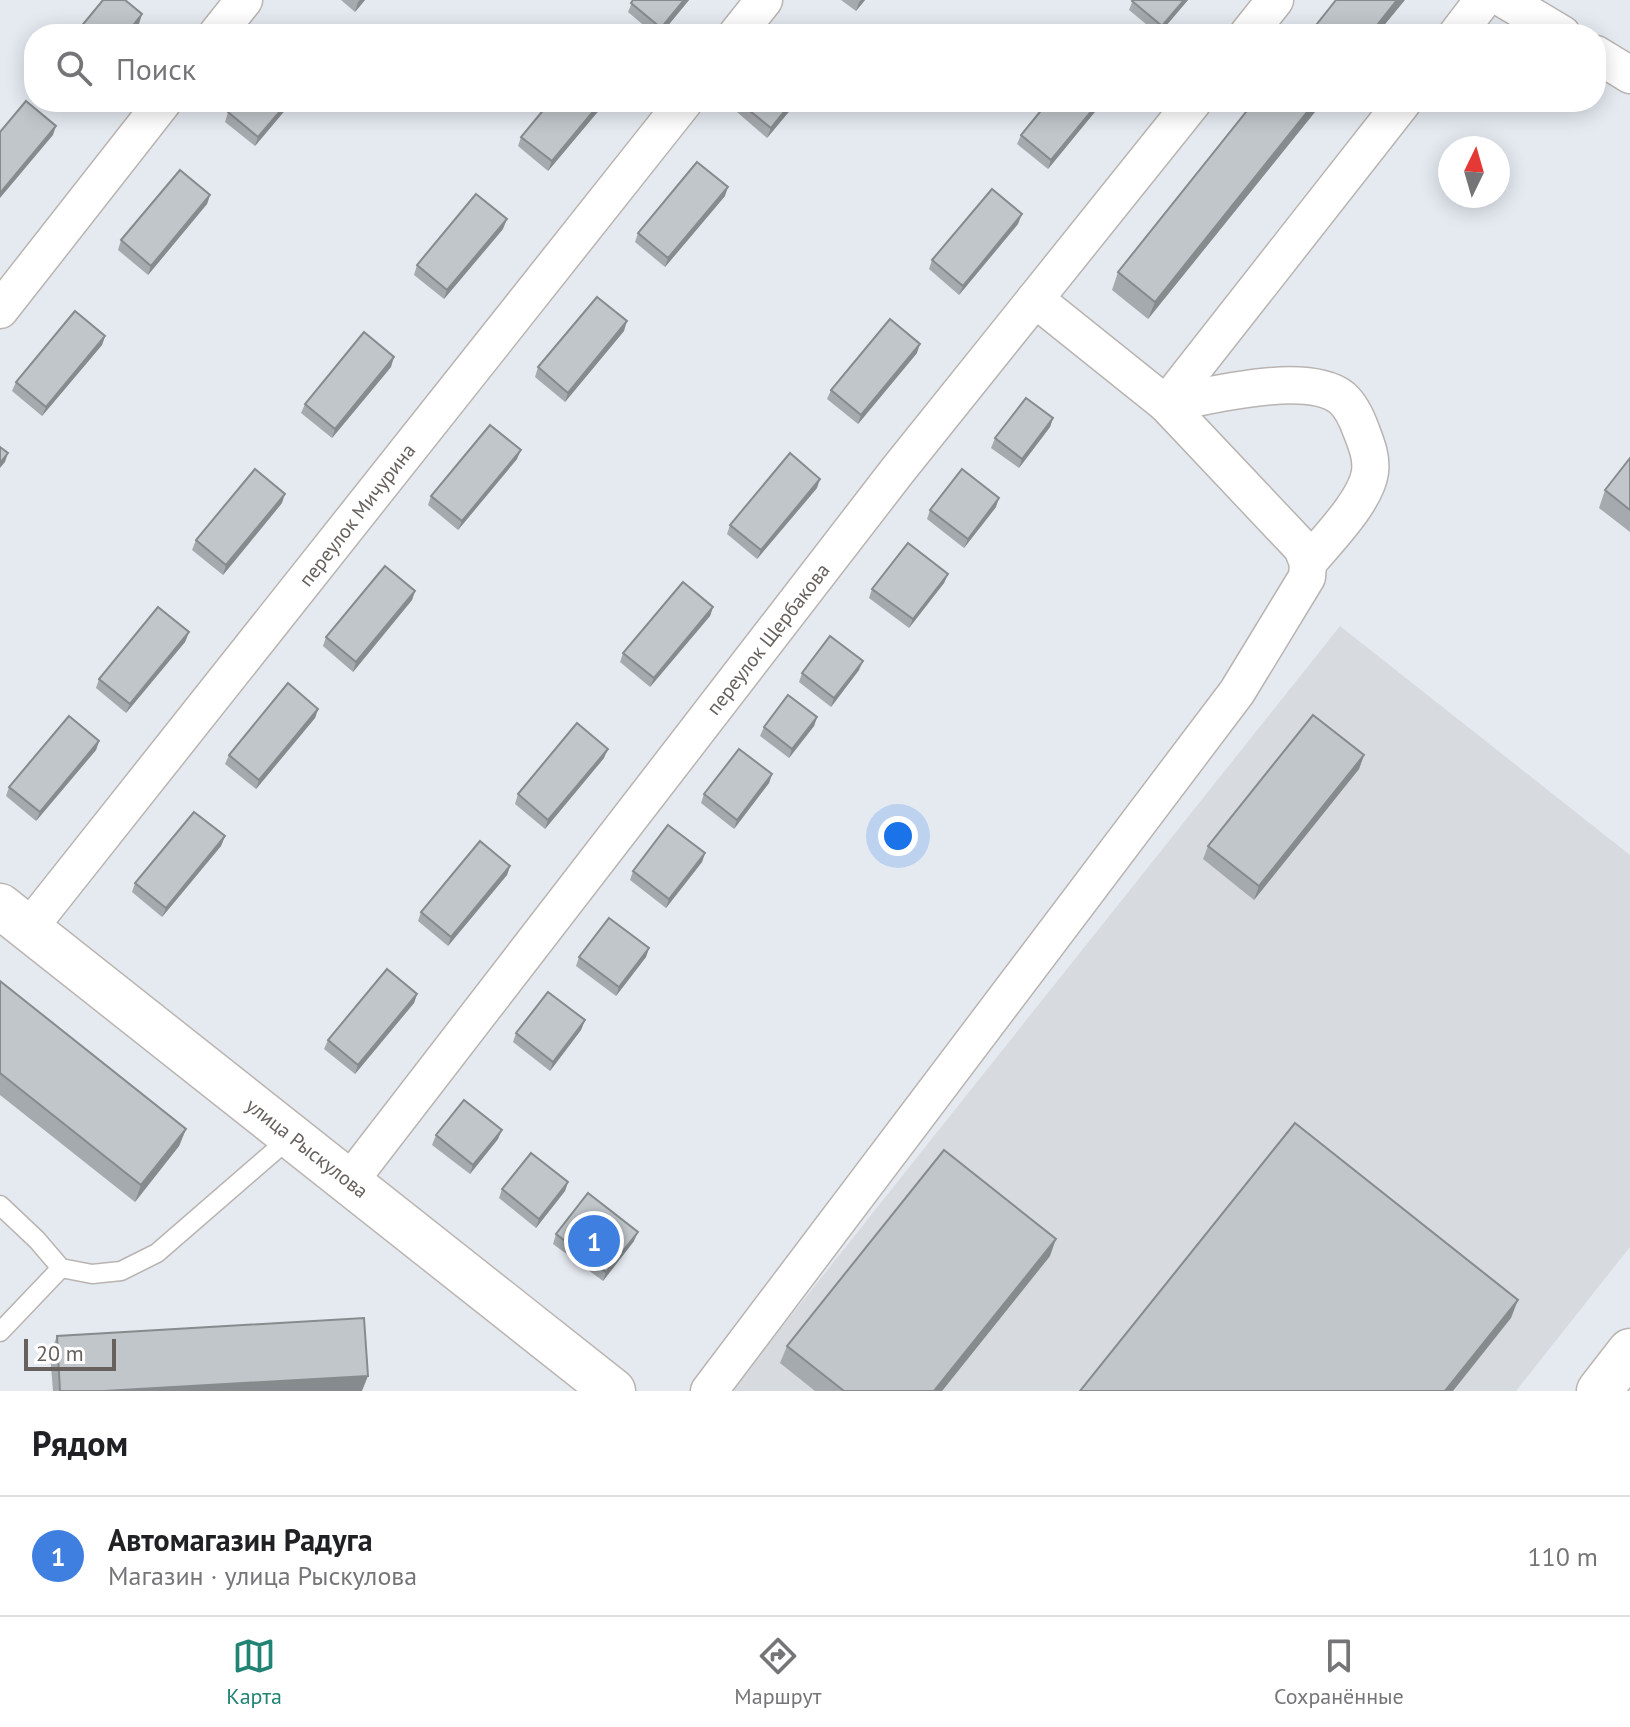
<!DOCTYPE html>
<html lang="ru">
<meta charset="utf-8">
<style>
:root{--surface:#fff;--page:#f2f2f2;--text:#202124;--muted:#757577;--line:#e0e0e0;--accent:#208374}
body{margin:0;font-family:"PT Sans",sans-serif;background:var(--page);color:var(--text)}
.compass{position:absolute;left:1438px;top:136px;width:72px;height:72px;border-radius:50%;background:var(--surface);box-shadow:0 4px 20px #0003;rotate:5deg}
.scale{position:absolute;left:24px;bottom:20px;width:92px;box-sizing:border-box;padding-left:8px;border:4px solid #67605d;border-top:0;font-size:22px;line-height:28px;white-space:nowrap;color:#67605d;-webkit-text-stroke:6px #fff;paint-order:stroke}
.you{position:absolute;left:898px;top:836px;width:28px;height:28px;margin:-20px;border:6px solid #fff;border-radius:50%;background:#1a73e8;box-shadow:0 0 0 12px #1a73e833}
.badge{display:grid;place-items:center;width:52px;height:52px;border-radius:50%;background:var(--accent);color:#fff;font-size:26px;font-weight:700}
.pin{position:absolute;translate:-50% -50%;border:4px solid #fff;box-shadow:0 2px 8px #0006}
.list{margin:0;padding:0;list-style:none}
h2{display:flex;justify-content:space-between;align-items:center;height:104px;margin:0;padding:0 32px;font-size:34px}
h2 small{font-size:26px;font-weight:400;color:var(--muted)}
.list li{display:grid;grid-template-columns:52px 1fr auto;gap:24px;align-items:center;box-sizing:border-box;height:120px;padding:0 32px;border-top:2px solid var(--line)}
.list b{display:block;font-size:30px;white-space:nowrap}
.list p{margin:0;font-size:26px;white-space:nowrap;color:var(--muted)}
.list em{font-size:26px;font-style:normal;color:var(--muted)}
.icon{flex:none;width:44px;height:44px;fill:none;stroke:currentColor;stroke-width:2;stroke-linecap:round;stroke-linejoin:round}
.map{position:relative;flex:none;width:1630px;height:1391px;overflow:hidden}
.search{position:absolute;background:var(--surface);box-shadow:0 4px 20px #0003;left:24px;right:24px;top:24px;height:88px;display:flex;align-items:center;gap:20px;box-sizing:border-box;padding:0 28px;border-radius:32px;color:var(--muted);font-size:30px}
.sheet{height:224px;background:var(--surface)}
nav{display:flex;justify-content:space-around;align-items:center;box-sizing:border-box;height:112px;border-top:2px solid var(--line);background:var(--surface);font-size:22px;color:var(--muted)}
nav a{display:grid;justify-items:center;gap:4px}
nav .on{color:var(--accent)}
.map>svg:first-child{display:block}
.industrial{fill:#d7dbdf}
.lines{fill:none;stroke-linecap:round;stroke-linejoin:round}
.lane-casing{stroke:#b9b4b1;stroke-width:21}
.street-casing{stroke:#b9b4b1;stroke-width:39}
.secondary-casing{stroke:#bbb5b1;stroke-width:47}
.lane{stroke:#fff;stroke-width:18}
.street{stroke:#fff;stroke-width:36}
.secondary{stroke:#fff;stroke-width:44}
.wall{fill:#a5aaae}
.shaded-wall{fill:#868b8d}
.building{fill:#c0c6ca;stroke:#868b8d;stroke-width:2}
.labels{text-anchor:middle;stroke-width:6;stroke-linejoin:round;paint-order:stroke}
.street-label{font-size:20px;fill:#67605d;stroke:#fff}
</style>
<div class="map">
<svg width="1630" height="1391" viewBox="0 0 1630 1391">
<rect width="100%" height="100%" fill="#e5eaf1"/>
<path class="industrial" d="M1340 626 1630 855V1247L1516 1391H731Z"/>
<g class="lines">
<defs>
<g id="lane">
<path d="M0 1205 37 1240 61 1268 92 1274 121 1271 157 1253 292 1136"/>
<path d="M0 1332 61 1268"/>
</g>
<g id="street">
<path d="M1505 0 1562 34"/>
<path d="M217 34 244 0"/>
<path d="M737 34 764 0"/>
<path d="M1248 34 1275 0"/>
<path d="M1457 34 1483 0"/>
<path d="M1596 54 1630 75"/>
<path d="M0 310 163 102"/>
<path d="M1166 404 1403 102"/>
<path d="M1166 404C1208 396 1307 370 1342 398 1351 406 1357 419 1361 430 1366 443 1372 457 1370 472 1366 501 1327 540 1308 563"/>
<path d="M29 928 684 102"/>
<path d="M349 1182 898 470 1193 102"/>
<path d="M709 1391 1237 692 1307 577 1308 563 1302 548 1166 404 1035 299"/>
</g>
<g id="secondary">
<path d="M0 906 613 1391"/>
<path d="M1599 1391 1630 1351"/>
</g>
</defs>
<use href="#lane" class="lane-casing"/>
<use href="#street" class="street-casing"/>
<use href="#secondary" class="secondary-casing"/>
<use href="#lane" class="lane"/>
<use href="#street" class="street"/>
<use href="#secondary" class="secondary"/>
</g>
<g class="wall">
<path d="M341 0H365L355 12Z"/>
<path d="M633 0H689L661 34H654L628 12Z"/>
<path d="M841 0H865L856 11Z"/>
<path d="M1133 0H1188L1159 34H1158L1129 10Z"/>
<path d="M292 102 255 146 225 122 228 112Z"/>
<path d="M550 102H606L548 171 518 146 521 137Z"/>
<path d="M741 102H797L767 138 737 112Z"/>
<path d="M1103 102 1048 169 1017 144 1021 135Z"/>
<path d="M1254 102H1323L1148 319 1112 290 1118 272Z"/>
<path d="M210 195 207 204 148 275 118 250 121 240Z"/>
<path d="M725 196 665 267 635 242 638 233Z"/>
<path d="M1018 224 959 295 929 269 932 260Z"/>
<path d="M503 229 444 299 414 275 417 265Z"/>
<path d="M624 331 565 402 535 377 538 367Z"/>
<path d="M105 336 102 345 42 416 12 391 16 382Z"/>
<path d="M917 353 858 424 827 399 831 390Z"/>
<path d="M391 367 332 438 301 413 305 404Z"/>
<path d="M1053 418 1050 427 1019 468 991 448 995 438Z"/>
<path d="M1630 458V532L1599 508 1605 490Z"/>
<path d="M517 459 458 530 428 505 431 496Z"/>
<path d="M817 488 757 559 727 534 730 525Z"/>
<path d="M282 503 223 575 192 550 196 540Z"/>
<path d="M996 507 964 548 927 519 930 510Z"/>
<path d="M948 574 944 583 909 628 869 598 872 589Z"/>
<path d="M415 591 412 600 353 672 323 646 326 637Z"/>
<path d="M713 607 710 616 650 687 620 662 623 653Z"/>
<path d="M189 632 185 642 126 713 96 688 99 679Z"/>
<path d="M859 670 831 707 799 682 802 673Z"/>
<path d="M318 709 315 718 256 789 225 764 229 755Z"/>
<path d="M817 717 814 726 789 758 760 736 764 727Z"/>
<path d="M99 741 96 750 36 821 6 796 9 787Z"/>
<path d="M1364 755 1359 769 1254 900 1203 859 1208 846Z"/>
<path d="M604 758 545 829 515 804 518 794Z"/>
<path d="M772 774 769 783 734 829 701 803 704 794Z"/>
<path d="M225 836 221 846 162 917 132 892 135 883Z"/>
<path d="M705 853 702 862 666 908 630 880 633 871Z"/>
<path d="M510 866 507 875 448 946 418 921 421 912Z"/>
<path d="M649 948 646 957 616 996 576 966 579 957Z"/>
<path d="M0 981 186 1129 179 1146 135 1202 0 1095Z"/>
<path d="M417 994 414 1003 355 1074 324 1049 328 1040Z"/>
<path d="M585 1020 581 1030 550 1071 513 1042 516 1033Z"/>
<path d="M436 1135 498 1139 470 1174 432 1145Z"/>
<path d="M568 1182 565 1191 536 1228 499 1198 502 1189Z"/>
<path d="M556 1234 634 1241 603 1281 553 1244Z"/>
<path d="M1050 1256 942 1391H815L780 1363 787 1346Z"/>
<path d="M57 1336 362 1391H53L50 1354Z"/>
</g>
<g class="shaded-wall">
<path d="M360 0H365L355 12 358 2Z"/>
<path d="M684 0H689L661 34H659L661 28Z"/>
<path d="M861 0H865L856 11 859 2Z"/>
<path d="M1184 0H1188L1159 34 1162 26Z"/>
<path d="M1397 0H1405L1377 34H1370Z"/>
<path d="M142 14 139 24 130 34H126Z"/>
<path d="M288 102H292L255 146 258 137Z"/>
<path d="M601 102H606L548 171 552 161Z"/>
<path d="M792 102H797L767 138 771 128Z"/>
<path d="M1099 102H1103L1048 169 1051 160Z"/>
<path d="M1315 102H1323L1148 319 1155 302Z"/>
<path d="M56 126 53 135 0 198V193Z"/>
<path d="M728 187 725 196 665 267 668 258Z"/>
<path d="M210 195 207 204 148 275 151 266Z"/>
<path d="M1022 214 1018 224 959 295 963 286Z"/>
<path d="M507 219 503 229 444 299 447 290Z"/>
<path d="M627 321 624 331 565 402 568 393Z"/>
<path d="M105 336 102 345 42 416 46 407Z"/>
<path d="M920 344 917 353 858 424 861 415Z"/>
<path d="M394 357 391 367 332 438 335 429Z"/>
<path d="M1053 418 1050 427 1019 468 1022 459Z"/>
<path d="M521 450 517 459 458 530 462 521Z"/>
<path d="M8 453 5 462 0 468V463Z"/>
<path d="M820 479 817 488 757 559 761 550Z"/>
<path d="M285 494 282 503 223 575 226 565Z"/>
<path d="M999 498 996 507 964 548 968 539Z"/>
<path d="M948 574 944 583 909 628 913 619Z"/>
<path d="M415 591 412 600 353 672 356 662Z"/>
<path d="M713 607 710 616 650 687 654 678Z"/>
<path d="M189 632 185 642 126 713 130 704Z"/>
<path d="M863 661 859 670 831 707 834 698Z"/>
<path d="M318 709 315 718 256 789 259 780Z"/>
<path d="M817 717 814 726 789 758 792 749Z"/>
<path d="M99 741 96 750 36 821 40 812Z"/>
<path d="M608 749 604 758 545 829 548 820Z"/>
<path d="M1364 755 1359 769 1254 900 1259 886Z"/>
<path d="M772 774 769 783 734 829 737 820Z"/>
<path d="M225 836 221 846 162 917 166 908Z"/>
<path d="M705 853 702 862 666 908 669 899Z"/>
<path d="M510 866 507 875 448 946 451 937Z"/>
<path d="M649 948 646 957 616 996 619 987Z"/>
<path d="M417 994 414 1003 355 1074 358 1065Z"/>
<path d="M585 1020 581 1030 550 1071 553 1062Z"/>
<path d="M186 1129 179 1146 135 1202 141 1185Z"/>
<path d="M502 1130 498 1139 470 1174 473 1165Z"/>
<path d="M568 1182 565 1191 536 1228 539 1219Z"/>
<path d="M638 1232 634 1241 603 1281 606 1272Z"/>
<path d="M1056 1239 1050 1256 942 1391H934Z"/>
<path d="M1518 1300 1511 1318 1453 1391H1445Z"/>
<path d="M368 1376 362 1391H104Z"/>
</g>
<g class="building">
<path d="M103 0H125L142 14 126 34H75Z"/>
<path d="M633 0H684L661 28 631 3Z"/>
<path d="M1133 0H1184L1162 26 1132 1Z"/>
<path d="M1336 0H1397L1370 34H1309Z"/>
<path d="M26 101 56 126 0 193V132Z"/>
<path d="M237 102H288L258 137 228 112Z"/>
<path d="M550 102H601L552 161 521 137Z"/>
<path d="M741 102H792L771 128 740 103Z"/>
<path d="M1048 102H1099L1051 160 1021 135Z"/>
<path d="M1254 102H1315L1155 302 1118 272Z"/>
<path d="M697 162 728 187 668 258 638 233Z"/>
<path d="M180 170 210 195 151 266 121 240Z"/>
<path d="M992 189 1022 214 963 286 932 260Z"/>
<path d="M476 194 507 219 447 290 417 265Z"/>
<path d="M597 297 627 321 568 393 538 367Z"/>
<path d="M75 311 105 336 46 407 16 382Z"/>
<path d="M890 319 920 344 861 415 831 390Z"/>
<path d="M364 332 394 357 335 429 305 404Z"/>
<path d="M1026 398 1053 418 1022 459 995 438Z"/>
<path d="M490 425 521 450 462 521 431 496Z"/>
<path d="M0 447 8 453 0 463Z"/>
<path d="M790 453 820 479 761 550 730 525Z"/>
<path d="M1630 458V510L1605 490Z"/>
<path d="M255 469 285 494 226 565 196 540Z"/>
<path d="M962 469 999 498 968 539 930 510Z"/>
<path d="M908 543 948 574 913 619 872 589Z"/>
<path d="M385 566 415 591 356 662 326 637Z"/>
<path d="M683 582 713 607 654 678 623 653Z"/>
<path d="M158 607 189 632 130 704 99 679Z"/>
<path d="M830 636 863 661 834 698 802 673Z"/>
<path d="M288 683 318 709 259 780 229 755Z"/>
<path d="M788 695 817 717 792 749 764 727Z"/>
<path d="M1313 715 1364 755 1259 886 1208 846Z"/>
<path d="M69 716 99 741 40 812 9 787Z"/>
<path d="M577 723 608 749 548 820 518 794Z"/>
<path d="M739 749 772 774 737 820 704 794Z"/>
<path d="M194 812 225 836 166 908 135 883Z"/>
<path d="M668 825 705 853 669 899 633 871Z"/>
<path d="M480 841 510 866 451 937 421 912Z"/>
<path d="M609 918 649 948 619 987 579 957Z"/>
<path d="M387 969 417 994 358 1065 328 1040Z"/>
<path d="M0 981 186 1129 141 1185 0 1073Z"/>
<path d="M548 992 585 1020 553 1062 516 1033Z"/>
<path d="M464 1100 502 1130 473 1165 436 1135Z"/>
<path d="M1295 1123 1518 1300 1445 1391H1080Z"/>
<path d="M944 1150 1056 1239 934 1391H844L787 1346Z"/>
<path d="M531 1153 568 1182 539 1219 502 1189Z"/>
<path d="M588 1193 638 1232 606 1272 556 1234Z"/>
<path d="M364 1318 368 1376 104 1391H60L57 1336Z"/>
</g>
<g class="labels">
<g class="street-label">
<text transform="translate(357 515) rotate(-52)" y="7">переулок Мичурина</text>
<text transform="translate(768 639) rotate(-52)" y="7">переулок Щербакова</text>
<text transform="translate(307 1148) rotate(38)" y="7">улица Рыскулова</text>
</g>
</g>
</svg>
<svg class="compass" viewBox="-18 -18 36 36"><path d="M0-13l5 13h-10z" fill="#e53935"/><path d="M0 13l5-13h-10z" fill="#757577"/></svg>
<div class="scale">20 m</div>
<div class="you"></div>
<div class="pin badge" style="left:594px;top:1241px;background:#3f7fe0">1</div>
<div class="search"><svg class="icon" aria-label="search" viewBox="0 0 24 24"><circle cx="10" cy="10" r="6"/><path d="M15 15l6 6"/></svg>Поиск</div>
</div>
<section class="sheet">
<h2>Рядом<small></small></h2>
<ul class="list">
<li><span class="badge" style="background:#3f7fe0">1</span><div><b>Автомагазин Радуга</b><p>Магазин · улица Рыскулова</p></div><em>110 m</em></li>
</ul>
</section>
<nav>
<a class="on"><svg class="icon" aria-label="map" viewBox="0 0 24 24"><path d="M3 6l6-2 6 2 6-2v14l-6 2-6-2-6 2zM9 4v14M15 6v14"/></svg>Карта</a>
<a><svg class="icon" aria-label="directions" viewBox="0 0 24 24"><path d="M12 3l9 9-9 9-9-9zM9 14v-3h6M13 9l2 2-2 2"/></svg>Маршрут</a>
<a><svg class="icon" aria-label="saved" viewBox="0 0 24 24"><path d="M7 4h10v16l-5-4-5 4z"/></svg>Сохранённые</a>
</nav>
